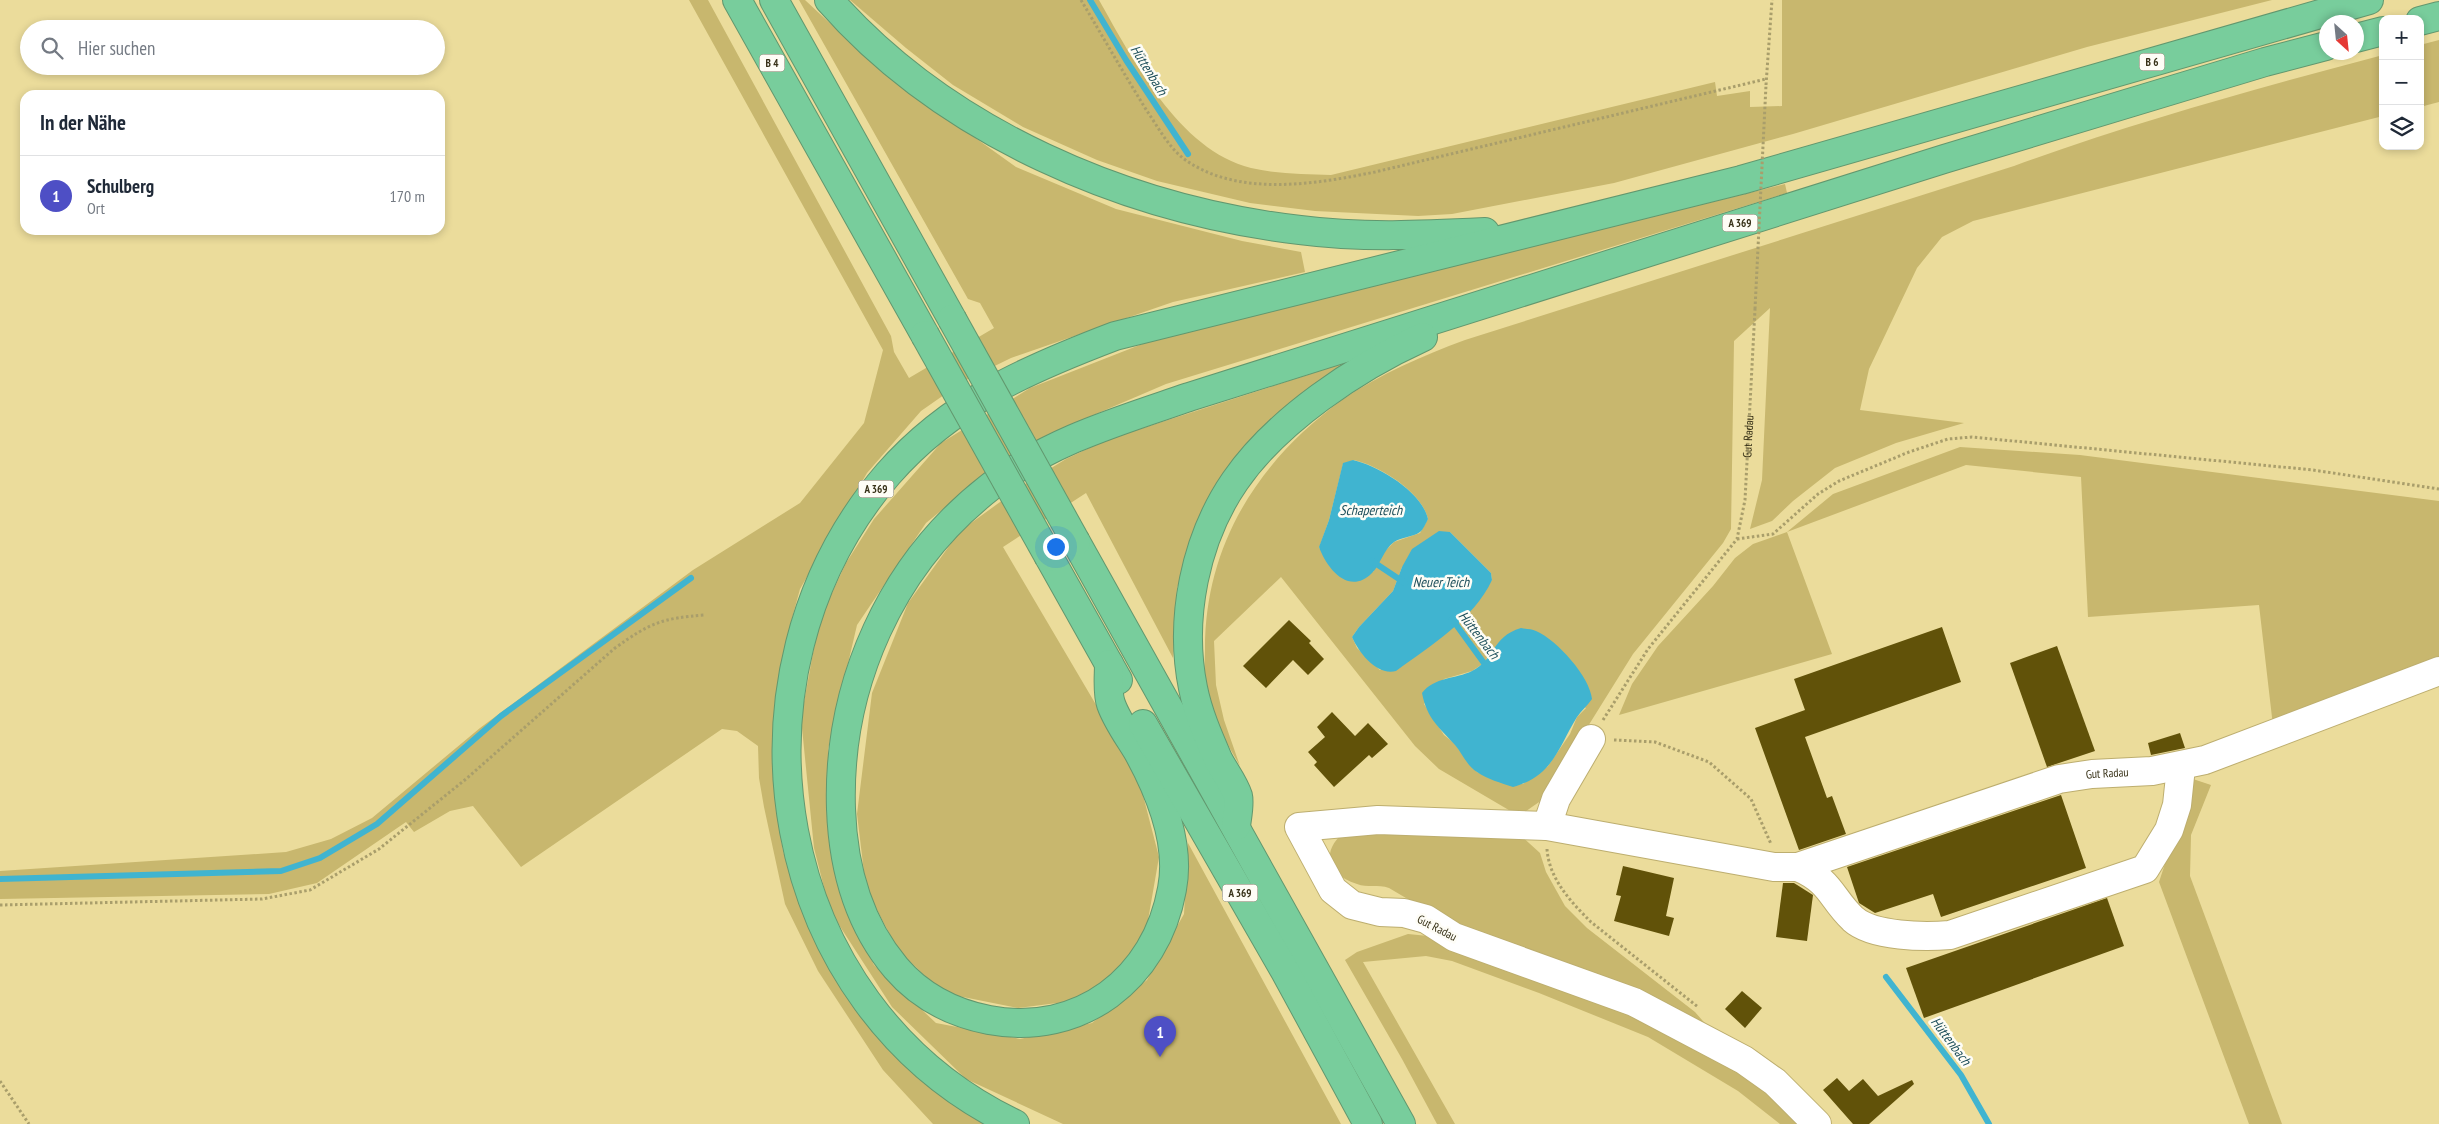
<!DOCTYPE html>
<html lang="de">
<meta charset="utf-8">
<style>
:root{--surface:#fff;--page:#f2f2f3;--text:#1f2937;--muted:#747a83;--line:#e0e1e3;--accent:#4e4fc5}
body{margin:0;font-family:"PT Sans Narrow",sans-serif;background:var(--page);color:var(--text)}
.controls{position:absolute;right:15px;top:15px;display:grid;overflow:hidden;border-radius:10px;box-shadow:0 2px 8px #0003}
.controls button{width:45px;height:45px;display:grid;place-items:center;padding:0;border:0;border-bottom:1px solid var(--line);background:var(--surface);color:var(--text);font:25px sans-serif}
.compass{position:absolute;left:2319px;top:15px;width:45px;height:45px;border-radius:50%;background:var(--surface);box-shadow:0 2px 8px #0003;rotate:153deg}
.you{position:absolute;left:1055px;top:546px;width:18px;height:18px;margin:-12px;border:4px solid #fff;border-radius:50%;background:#1a73e8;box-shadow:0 0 0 8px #1a73e833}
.badge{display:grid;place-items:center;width:32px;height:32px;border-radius:50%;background:var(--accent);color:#fff;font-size:16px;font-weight:700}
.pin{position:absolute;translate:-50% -41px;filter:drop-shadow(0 1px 2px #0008)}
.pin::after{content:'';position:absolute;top:26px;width:18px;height:15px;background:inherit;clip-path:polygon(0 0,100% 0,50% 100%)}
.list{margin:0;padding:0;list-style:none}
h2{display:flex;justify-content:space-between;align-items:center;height:65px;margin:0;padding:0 20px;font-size:21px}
h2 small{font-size:16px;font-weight:400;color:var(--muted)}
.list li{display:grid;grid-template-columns:32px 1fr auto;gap:15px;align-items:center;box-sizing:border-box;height:80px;padding:0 20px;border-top:1px solid var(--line)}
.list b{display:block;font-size:19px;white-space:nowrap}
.list p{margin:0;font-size:16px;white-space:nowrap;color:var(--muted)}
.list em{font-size:16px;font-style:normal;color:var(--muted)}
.icon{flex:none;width:28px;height:28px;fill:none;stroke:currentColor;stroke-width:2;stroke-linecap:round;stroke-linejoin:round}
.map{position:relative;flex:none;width:2439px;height:1124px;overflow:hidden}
.search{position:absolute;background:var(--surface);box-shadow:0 2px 8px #0003;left:20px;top:20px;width:425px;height:55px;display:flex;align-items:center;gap:12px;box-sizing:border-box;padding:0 18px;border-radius:28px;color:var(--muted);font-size:19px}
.panel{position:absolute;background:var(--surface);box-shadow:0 2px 8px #0003;left:20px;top:90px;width:425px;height:145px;border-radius:15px}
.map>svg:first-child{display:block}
.green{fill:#c8b76e;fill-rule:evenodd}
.water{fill:#40b4d0}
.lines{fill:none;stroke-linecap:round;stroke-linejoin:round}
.stream{stroke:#40b4d0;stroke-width:6}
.building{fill:#615209}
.minor-casing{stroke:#bdae6f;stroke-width:30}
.highway-casing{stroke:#62976e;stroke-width:30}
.path{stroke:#a99e6b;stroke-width:3;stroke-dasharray:2.5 2.5;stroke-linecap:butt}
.minor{stroke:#fff;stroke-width:28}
.highway{stroke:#78cd9c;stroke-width:28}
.highway-bridge-casing{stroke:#62976e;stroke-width:30;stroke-linecap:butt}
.path-bridge{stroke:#a99e6b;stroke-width:3;stroke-dasharray:2.5 2.5;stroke-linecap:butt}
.highway-bridge{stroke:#78cd9c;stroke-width:28}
.labels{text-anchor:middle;stroke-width:5;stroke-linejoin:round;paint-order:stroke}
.shield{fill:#fefdf6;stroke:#736f5b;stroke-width:1}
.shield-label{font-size:11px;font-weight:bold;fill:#383218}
.street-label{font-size:12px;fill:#383218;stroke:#fefdf6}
.water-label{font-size:14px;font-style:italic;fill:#1e4f5b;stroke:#fefdf6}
</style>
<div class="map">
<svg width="2439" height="1124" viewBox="0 0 2439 1124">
<rect width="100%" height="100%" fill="#ebdc9b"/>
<g class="green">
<path d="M689 0H708L891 336 894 352 909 378 994 328 980 303 968 299 799 0H805L879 69 1016 167 1116 209 1242 241 1301 252 1305 272 1173 302 1011 358 964 381 921 411 867 473 800 589 791 622 777 693 774 731 776 809 783 851 797 898 812 934 843 988 884 1041 935 1091 987 1124H933L883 1070 818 971 785 904 764 807 759 778 758 746 737 731 722 729 521 867 473 806 450 811 414 832 406 822 317 883 269 894 0 899V871L286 852 331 839 372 818 480 728 693 570 800 503 864 423 883 350Z"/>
<path d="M850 0H1099C1133 60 1179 150 1251 168 1277 174 1305 174 1331 175L1715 82 1717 96 1750 91V107L1782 106V0H2272L2087 47 1793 134 1614 183 1452 214 1418 216 1315 211 1250 203 1157 181 1097 160 1023 127 953 85 906 48Z"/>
<path d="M2439 40V102L2420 107V45Z"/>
<path d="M2383 55V116L1973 221 1942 237 1917 268 1869 369 1860 410 1964 423 1896 443 1835 468 1793 501 1772 521 1750 529 1762 480 1770 308 1734 341 1731 529 1723 543 1633 654 1542 800 1519 816 1439 769 1415 746 1281 577 1214 641 1216 685 1224 720 1240 766C1227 743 1211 718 1206 691 1203 678 1205 662 1205 649 1205 544 1259 460 1342 400 1380 374 1422 356 1465 340L2014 166C2135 122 2258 88 2383 55ZM1354 460C1380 466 1422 492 1428 519L1420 533 1394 542 1382 554 1373 572 1319 548 1329 520 1343 464ZM1450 532 1491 573 1492 580 1380 670 1357 648 1352 637 1359 627 1393 591 1402 567ZM1491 651 1586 708 1577 717 1570 734 1548 766 1523 784 1503 783 1477 772 1454 743 1444 735 1424 704 1444 679 1472 671 1484 663Z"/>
<path d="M1785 184 1787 193 1166 384 1054 432 970 487 926 523 857 625 828 749 831 856 847 912 874 965 936 1023 1020 1039 1092 1023 1147 980 1184 914 1188 843 1341 1124H1063L966 1079 892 1007 830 911 814 848 801 718 819 621 846 563 874 519 941 443 1030 388 1155 339Z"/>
<path d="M1363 357 1247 451 1215 486 1177 588 1173 658 1086 493 1003 547 1138 776 1159 857 1147 926 1121 969 1073 1001 1018 1008 943 993 898 950 866 889 857 814 872 693 908 603 960 531 1025 484 1066 459 1106 440Z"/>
<path d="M1960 447 2080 455 2439 501V659L2273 726 2259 605 2088 617 2081 477 1966 465 1787 532 1832 654 1619 715 1632 684 1658 646 1713 586 1735 558 1753 544 1787 532 1833 494Z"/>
<path d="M2193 779 2211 785 2191 835 2190 876 2282 1124H2249L2159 882Z"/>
<path d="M1347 830 1519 834 1540 853 1546 872 1565 906 1587 928 1695 1012 1716 1036 1450 924 1389 888C1378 884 1367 888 1357 884 1326 874 1320 850 1347 830Z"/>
<path d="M1408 934 1428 936 1587 993 1661 1027 1772 1092 1803 1124H1780L1738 1091 1648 1037 1539 993 1452 961 1426 956 1363 962 1455 1124H1437L1402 1059 1345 960 1357 952Z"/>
</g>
<g class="water">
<path d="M1353 460C1379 466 1422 492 1428 519 1426 523 1423 530 1420 532 1413 537 1402 537 1394 542 1383 550 1381 564 1372 573 1349 596 1327 569 1319 547L1329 520 1343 463Z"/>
<path d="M1439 531 1450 532 1491 573 1492 580C1474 619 1430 646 1396 671 1377 676 1359 653 1352 637L1359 627 1393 591 1402 567 1412 549Z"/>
<path d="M1521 628C1526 629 1532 629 1536 631 1557 640 1590 677 1592 699 1588 705 1581 711 1577 717 1558 748 1553 776 1513 787 1501 783 1487 779 1477 772 1467 766 1462 753 1455 745 1439 727 1427 719 1422 693 1434 677 1456 679 1472 671 1495 660 1491 637 1521 628Z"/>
</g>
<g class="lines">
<g class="stream">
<path d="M1090 0 1126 60 1188 154"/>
<path d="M1372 561 1405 583"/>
<path d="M1452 619 1489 670"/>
<path d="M0 879 281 871 320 858 377 824 501 716 691 578"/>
<path d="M1886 977 1961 1075 1989 1124"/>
</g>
</g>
<g class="building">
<path d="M1289 620 1311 641 1309 643 1324 659 1308 675 1293 660 1266 688 1243 666Z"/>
<path d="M1942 627 1961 682 1805 737 1827 798 1832 796 1846 834 1799 850 1755 728 1805 710 1794 679Z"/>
<path d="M2057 646 2095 751 2047 767 2010 663Z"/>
<path d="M1332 712 1355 736 1368 723 1388 744 1372 758 1369 755 1334 787 1314 765 1317 762 1308 752 1325 737 1317 727Z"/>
<path d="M2180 733 2185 748 2151 755 2148 743Z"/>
<path d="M2061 795 2086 868 1941 917 1933 894 1875 913 1859 903 1847 867Z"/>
<path d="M1623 866 1674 878 1666 916 1674 918 1669 936 1614 921 1621 896 1616 895Z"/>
<path d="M1783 883H1794L1813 895 1807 941 1776 937Z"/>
<path d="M2107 898 2124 946 1924 1018 1906 968Z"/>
<path d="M1742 991 1762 1008 1745 1028 1725 1009Z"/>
<path d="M1837 1078 1849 1091 1863 1079 1878 1096 1912 1080 1914 1084 1869 1124H1853L1823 1090Z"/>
</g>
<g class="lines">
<defs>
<g id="minor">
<path d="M1547 826 1556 799 1591 739"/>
<path d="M1798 867C1832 882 1830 897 1853 919 1873 937 1925 937 1950 935L2145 869 2169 830 2177 805 2181 767"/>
<path id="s2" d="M1817 1124 1775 1082 1744 1060 1634 1002 1454 937 1426 919 1404 913 1380 912 1352 905 1333 890 1299 827 1378 820 1547 826 1774 867H1798L2059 779 2092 774 2152 771 2205 760 2439 671"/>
</g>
<g id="highway">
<path d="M737 0 925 335"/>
<path d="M774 0 952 319"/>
<path d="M829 0C946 133 1127 210 1300 230 1361 238 1424 235 1485 232"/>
<path d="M2420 21 2439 16"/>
<path d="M2356 38 2383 31"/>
<path d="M1076 542 1401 1124"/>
<path d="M1049 557 1118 680"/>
<path d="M1109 664C1109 676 1107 693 1111 704 1117 721 1129 737 1138 752 1160 792 1181 843 1172 889 1156 979 1080 1037 989 1020 953 1013 920 996 896 968 858 923 843 866 841 809 837 685 891 564 990 487 1049 441 1119 421 1189 397L1944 159 2265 62 2326 46"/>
<path d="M1143 724 1286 973 1368 1124"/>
<path d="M1236 826C1237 817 1240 804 1238 796 1234 783 1224 771 1218 759 1208 736 1198 713 1193 688 1179 619 1195 539 1235 481 1277 420 1357 367 1423 337"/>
<path d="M1015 1124C769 1007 714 676 888 474 951 402 1028 369 1115 336L1741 180 2369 0"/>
</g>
</defs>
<use href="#minor" class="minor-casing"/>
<use href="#highway" class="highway-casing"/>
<g class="path">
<path d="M1081 0C1103 37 1124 74 1147 111 1158 127 1170 150 1187 161 1240 197 1316 184 1375 172L1766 79"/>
<path d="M1766 85 1772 0"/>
<path d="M1737 539 1773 534 1818 494 1839 481 1909 452 1948 439 1972 437 2313 470 2439 489"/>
<path id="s1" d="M1603 720 1648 649 1737 539 1745 500 1755 309"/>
<path d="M1614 740 1655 742 1709 762 1751 799 1771 844"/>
<path d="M1547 849C1549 879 1571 902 1591 922L1698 1007"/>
<path d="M0 905 262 899 310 890 379 849 466 779 615 648C650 623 662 618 705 615"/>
<path d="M0 1081 29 1124"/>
</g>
<use href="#minor" class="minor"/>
<use href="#highway" class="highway"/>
<defs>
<g id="highway-bridge">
<path d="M952 319 1076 542"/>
<path d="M925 335 1049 557"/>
</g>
</defs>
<use href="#highway-bridge" class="highway-bridge-casing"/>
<path class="path-bridge" d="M1755 309 1766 85"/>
<use href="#highway-bridge" class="highway-bridge"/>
</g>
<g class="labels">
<g class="shield">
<rect x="2139.5" y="53.5" width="25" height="17" rx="4"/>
<rect x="759.5" y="54.5" width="25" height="17" rx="4"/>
<rect x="1722.5" y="214.5" width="35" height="17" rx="4"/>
<rect x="858.5" y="480.5" width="35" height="17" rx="4"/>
<rect x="1222.5" y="884.5" width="35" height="17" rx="4"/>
</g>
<g class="shield-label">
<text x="2152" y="66">B 6</text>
<text x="772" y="67">B 4</text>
<text x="1740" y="227">A 369</text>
<text x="876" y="493">A 369</text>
<text x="1240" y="897">A 369</text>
</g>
<g class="street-label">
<text dy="4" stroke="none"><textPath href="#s1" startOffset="329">Gut Radau</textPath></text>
<text dy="4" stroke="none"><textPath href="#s2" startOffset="1445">Gut Radau</textPath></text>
<text transform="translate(1437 928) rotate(27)" y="4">Gut Radau</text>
</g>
<g class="water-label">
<text transform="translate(1149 70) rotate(58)" y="5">Hüttenbach</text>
<text x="1371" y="515">Schaperteich</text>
<text x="1441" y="587">Neuer Teich</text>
<text transform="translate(1479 635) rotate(52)" y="5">Hüttenbach</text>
<text transform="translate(1951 1041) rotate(53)" y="5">Hüttenbach</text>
</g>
</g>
</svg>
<div class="controls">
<button>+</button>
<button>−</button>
<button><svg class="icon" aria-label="layers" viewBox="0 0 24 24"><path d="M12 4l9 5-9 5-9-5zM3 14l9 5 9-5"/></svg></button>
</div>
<svg class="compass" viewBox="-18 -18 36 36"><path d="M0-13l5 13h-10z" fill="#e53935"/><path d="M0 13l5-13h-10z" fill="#747a83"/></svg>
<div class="you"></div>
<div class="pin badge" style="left:1160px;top:1057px">1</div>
<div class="search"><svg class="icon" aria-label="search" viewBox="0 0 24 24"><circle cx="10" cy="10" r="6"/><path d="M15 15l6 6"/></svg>Hier suchen</div>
<section class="panel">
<h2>In der Nähe<small></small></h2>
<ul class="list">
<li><span class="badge">1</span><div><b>Schulberg</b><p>Ort</p></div><em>170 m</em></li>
</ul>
</section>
</div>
